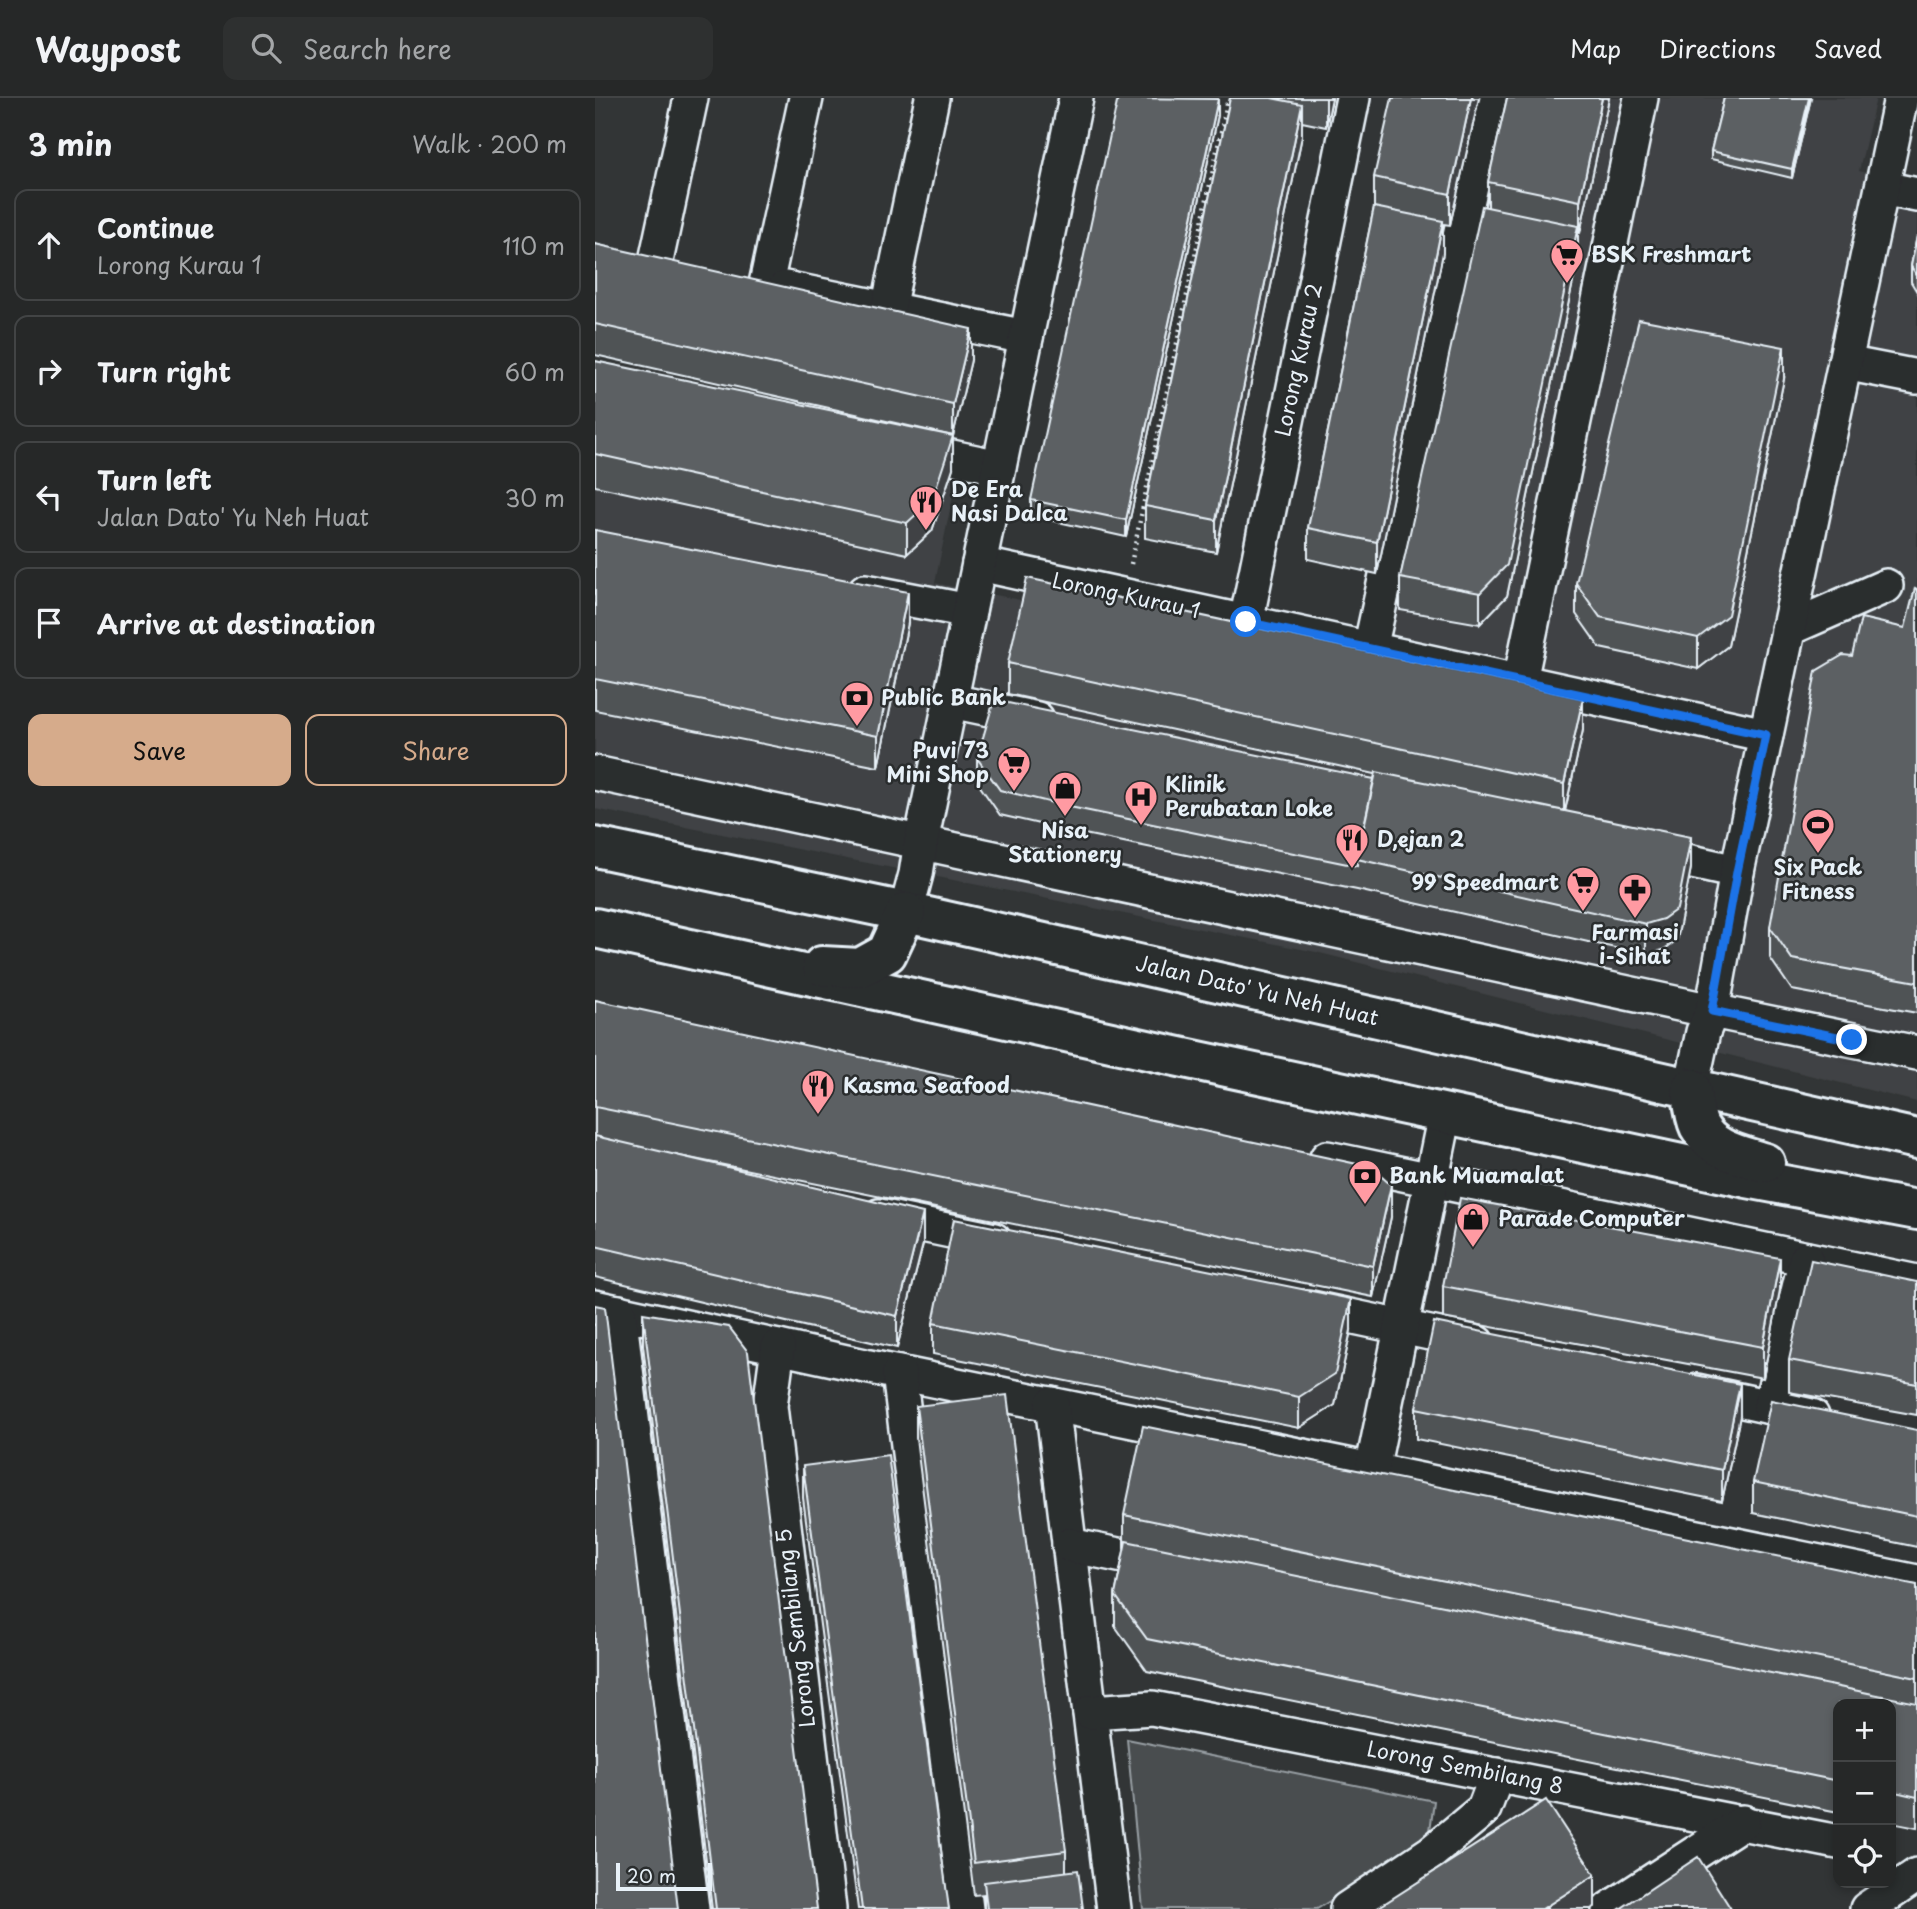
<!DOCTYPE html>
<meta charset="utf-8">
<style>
:root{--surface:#262828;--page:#2e3030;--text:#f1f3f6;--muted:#a4a6a8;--line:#424445;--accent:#d6ab8b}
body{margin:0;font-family:"Playpen Sans",sans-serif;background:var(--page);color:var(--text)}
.controls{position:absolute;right:21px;bottom:21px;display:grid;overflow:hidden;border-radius:14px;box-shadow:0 4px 10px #0003}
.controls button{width:63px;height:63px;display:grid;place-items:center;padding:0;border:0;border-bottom:2px solid var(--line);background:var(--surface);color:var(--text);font:35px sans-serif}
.scale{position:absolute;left:21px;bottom:18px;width:96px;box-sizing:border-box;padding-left:7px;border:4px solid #e8f1f8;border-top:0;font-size:19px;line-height:24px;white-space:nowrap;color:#e8f1f8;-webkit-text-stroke:5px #2a2d2e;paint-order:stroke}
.stop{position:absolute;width:21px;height:21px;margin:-16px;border:5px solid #1a73e8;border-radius:50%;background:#fff}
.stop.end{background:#1a73e8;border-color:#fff;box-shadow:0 2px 7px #0008}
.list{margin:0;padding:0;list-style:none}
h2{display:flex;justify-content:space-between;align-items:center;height:91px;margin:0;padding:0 28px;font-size:30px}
h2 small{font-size:23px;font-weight:400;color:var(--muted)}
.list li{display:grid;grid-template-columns:46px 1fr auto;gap:21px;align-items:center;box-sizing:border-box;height:112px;margin:0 14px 14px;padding:0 14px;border:2px solid var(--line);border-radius:14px}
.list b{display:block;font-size:26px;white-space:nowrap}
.list p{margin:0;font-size:23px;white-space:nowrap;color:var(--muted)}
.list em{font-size:23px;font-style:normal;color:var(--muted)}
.actions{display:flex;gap:14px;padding:21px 28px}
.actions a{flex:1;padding:16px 0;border:2px solid var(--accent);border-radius:14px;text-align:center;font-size:24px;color:var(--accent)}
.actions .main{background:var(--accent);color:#111}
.icon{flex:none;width:38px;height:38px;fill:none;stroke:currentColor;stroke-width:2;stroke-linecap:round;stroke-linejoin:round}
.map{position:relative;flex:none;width:1322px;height:1811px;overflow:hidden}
header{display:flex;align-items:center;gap:42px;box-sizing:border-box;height:98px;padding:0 35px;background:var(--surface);border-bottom:2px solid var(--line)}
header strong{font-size:33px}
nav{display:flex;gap:38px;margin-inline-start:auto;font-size:24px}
.search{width:490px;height:63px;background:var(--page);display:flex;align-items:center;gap:18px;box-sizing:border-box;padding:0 24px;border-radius:14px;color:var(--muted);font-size:26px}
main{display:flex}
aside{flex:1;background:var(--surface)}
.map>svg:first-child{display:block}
.built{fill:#3f4244}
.park{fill:#494d4f;stroke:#989fa4;stroke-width:2}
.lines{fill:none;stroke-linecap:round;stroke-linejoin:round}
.minor-casing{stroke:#e8f1f8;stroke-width:38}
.major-casing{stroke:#e8f1f8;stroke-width:44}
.path{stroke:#e8f1f8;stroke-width:4.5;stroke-dasharray:2 5;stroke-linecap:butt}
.minor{stroke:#2a2d2e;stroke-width:33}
.major{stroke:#2a2d2e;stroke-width:38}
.wall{fill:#4f5355;stroke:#e8f1f8;stroke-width:2}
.shaded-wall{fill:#404345;stroke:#e8f1f8;stroke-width:2}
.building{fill:#5c6063;stroke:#e8f1f8;stroke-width:2}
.route{stroke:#1a73e8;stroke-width:9}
.labels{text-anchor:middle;stroke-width:5;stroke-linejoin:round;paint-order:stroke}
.poi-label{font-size:21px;font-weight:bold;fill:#e8f1f8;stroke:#2a2d2e;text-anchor:start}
.street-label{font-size:21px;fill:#e8f1f8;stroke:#2a2d2e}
</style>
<header>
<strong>Waypost</strong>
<div class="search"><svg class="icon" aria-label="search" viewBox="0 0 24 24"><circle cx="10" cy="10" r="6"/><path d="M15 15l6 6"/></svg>Search here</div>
<nav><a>Map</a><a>Directions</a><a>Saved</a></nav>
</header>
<main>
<aside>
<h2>3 min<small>Walk · 200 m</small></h2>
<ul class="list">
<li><svg class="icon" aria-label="ahead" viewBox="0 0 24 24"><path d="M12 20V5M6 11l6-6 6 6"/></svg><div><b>Continue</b><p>Lorong Kurau 1</p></div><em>110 m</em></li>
<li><svg class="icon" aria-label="right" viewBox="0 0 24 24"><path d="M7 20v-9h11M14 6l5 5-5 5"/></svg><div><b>Turn right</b></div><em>60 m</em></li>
<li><svg class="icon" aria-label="left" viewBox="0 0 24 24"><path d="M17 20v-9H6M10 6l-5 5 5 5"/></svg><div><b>Turn left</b><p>Jalan Dato' Yu Neh Huat</p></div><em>30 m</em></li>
<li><svg class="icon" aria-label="arrive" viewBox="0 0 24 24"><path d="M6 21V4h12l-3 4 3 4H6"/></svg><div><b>Arrive at destination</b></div></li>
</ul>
<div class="actions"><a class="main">Save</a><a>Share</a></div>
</aside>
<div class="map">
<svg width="1322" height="1811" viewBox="0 0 1322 1811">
<rect width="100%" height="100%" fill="#323536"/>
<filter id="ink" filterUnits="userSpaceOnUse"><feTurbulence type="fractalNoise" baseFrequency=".0143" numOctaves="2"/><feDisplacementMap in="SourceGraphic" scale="14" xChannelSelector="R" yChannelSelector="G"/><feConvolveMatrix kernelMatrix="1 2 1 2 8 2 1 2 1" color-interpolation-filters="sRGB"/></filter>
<g filter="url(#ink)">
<path class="built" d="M896 0H1281L1264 73 1322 87V1004L721 854 0 711V277L367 353 340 485 778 572Z"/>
<path class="park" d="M532 1641 839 1703 834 1740 722 1811H548Z"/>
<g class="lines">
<defs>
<g id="minor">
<path d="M1287 90 1322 97"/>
<path d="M61 163 96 0"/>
<path d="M171 186 211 0"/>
<path d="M190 190 431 239"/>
<path d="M293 211 337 0"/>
<path d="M1250 265 1322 279"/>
<path d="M314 350 404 369"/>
<path d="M384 466 1171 637"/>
<path d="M270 493 374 513"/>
<path d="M651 524 758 0"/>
<path d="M1193 531 1291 488"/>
<path d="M775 551 895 0"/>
<path d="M925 583 1046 0"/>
<path d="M356 603 442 621"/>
<path d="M0 675 1117 913 1322 955"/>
<path d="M1052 754 1142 774"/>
<path d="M311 814 321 776 326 744 481 0"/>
<path d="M1096 990 1108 934 1117 913 1142 774 1306 0"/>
<path d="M732 1060 1322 1184"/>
<path d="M284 1118 399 1142"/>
<path d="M0 1209 270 1268 1322 1484"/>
<path d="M712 1209 882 1245"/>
<path d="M24 1214 97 1811"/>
<path d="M183 1249 175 1308 234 1811"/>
<path d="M304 1275 371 1811"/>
<path d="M1102 1293 1217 1318"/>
<path d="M457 1306 519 1811"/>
<path d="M1175 1309 1211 1161"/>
<path d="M777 1372 850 1016"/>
<path d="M474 1447 573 1467"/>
<path d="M495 1614 557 1610 1243 1744"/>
<path d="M752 1811 837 1754 889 1711 902 1677"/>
<path d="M1014 1811 1148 1724"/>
<path d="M1272 1811 1322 1777"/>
</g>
<g id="major">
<path d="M0 749 311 814 1322 1041"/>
<path d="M0 830 566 955 1152 1080 1322 1112"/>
<path d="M227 868 265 870 292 855 311 814"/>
<path d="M1096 990C1098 1002 1099 1017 1104 1028 1117 1053 1146 1057 1170 1065"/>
</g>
</defs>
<use href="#minor" class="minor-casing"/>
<use href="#major" class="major-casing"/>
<path class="path" d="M536 466 633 0"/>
<use href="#minor" class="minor"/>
<use href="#major" class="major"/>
</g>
<g class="wall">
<path d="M635 0H737L731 29 707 24V38L621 454 550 440V408Z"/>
<path d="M884 0 855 127 848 126V155L782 476 713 461V430L779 109V79Z"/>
<path d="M912 0H1014L985 135 983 134V160L912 498 885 526 805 512V480L893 109V84Z"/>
<path d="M1129 0H1216L1197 80 1116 61V53Z"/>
<path d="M623 17 531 439 436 418V402Z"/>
<path d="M1322 138V194L1316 184V168Z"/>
<path d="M0 146 376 262 358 338 0 257Z"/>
<path d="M0 263 358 370 337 433 312 456 0 388Z"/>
<path d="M1189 281 1133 548 1103 571 1005 550 981 516V485Z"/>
<path d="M0 432 313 525 283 669 0 612Z"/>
<path d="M1322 491V915L1197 892 1175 860V829L1257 558 1310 530Z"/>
<path d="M413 565 988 632 970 713 1096 770 1082 842 1068 852 1051 857 762 792 470 732 405 717 382 684V660L779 681 780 676 413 596Z"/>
<path d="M0 902 796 1119 778 1199 70 1055 328 1146 302 1250 0 1179Z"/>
<path d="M1322 1184V1317L1194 1294V1262Z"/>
<path d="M848 1188 1185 1192 1168 1280 848 1220Z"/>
<path d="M48 1215 222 1811H117L48 1247Z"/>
<path d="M338 1225 756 1232 740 1307 704 1330 338 1256Z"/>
<path d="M321 1308 471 1753V1773L488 1811H389V1796L379 1797 321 1340Z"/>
<path d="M821 1310 1145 1318 1127 1403 821 1341Z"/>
<path d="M1322 1332V1449L1158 1415V1384Z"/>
<path d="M208 1368 354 1811H263L208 1400Z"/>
<path d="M529 1417 1322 1487V1730L1296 1725V1606H1243V1714L552 1573 520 1528V1497L530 1449H529Z"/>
</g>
<g class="shaded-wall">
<path d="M731 0H737L731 29Z"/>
<path d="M876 0H884L855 127V96Z"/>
<path d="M1007 0H1014L985 135V103Z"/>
<path d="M1214 0H1216L1197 80V71Z"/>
<path d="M623 1V17L531 439V422Z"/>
<path d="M707 6V38L621 454V422Z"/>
<path d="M848 123V155L782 476V444Z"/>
<path d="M983 128V160L912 498 885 526V495Z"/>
<path d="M376 231V262L358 338V306Z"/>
<path d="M1189 249V281L1133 548 1103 571V540Z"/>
<path d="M358 338V370L337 433 312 456V425Z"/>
<path d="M313 494V525L283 669V638Z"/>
<path d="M988 600V632L969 717V686Z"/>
<path d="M1096 739V770L1082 842 1068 852 1051 857V826Z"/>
<path d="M796 1087V1119L778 1199V1168Z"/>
<path d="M328 1115V1146L302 1250V1218Z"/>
<path d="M1185 1160V1192L1168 1280V1249Z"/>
<path d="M756 1201V1232L740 1307 704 1330V1299Z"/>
<path d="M1145 1286V1318L1127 1403V1372Z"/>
<path d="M1000 1777V1809L996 1811H947Z"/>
</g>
<g class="building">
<path d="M523 0 623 1 531 422 436 402Z"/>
<path d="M635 0H676L707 6 621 422 550 408Z"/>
<path d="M797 0H876L855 96 779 79Z"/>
<path d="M912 0H1007L985 103 893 84Z"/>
<path d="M1129 0H1214L1197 71 1116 53Z"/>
<path d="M887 108 983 128 912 467 885 495 805 480Z"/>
<path d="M779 109 848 123 782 444 713 430Z"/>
<path d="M1322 138V178L1316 168Z"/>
<path d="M0 146 376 231 358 306 0 226Z"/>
<path d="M1044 221 1189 249 1133 517 1103 540 1005 519 981 485Z"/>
<path d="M0 263 358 338 337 402 312 425 0 356Z"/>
<path d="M0 432 313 494 283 638 0 581Z"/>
<path d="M432 480 988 600 969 686 413 565Z"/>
<path d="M1320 490 1322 491V884L1197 861 1175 829 1221 573 1248 557 1257 558 1266 520 1310 530Z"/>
<path d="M399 602 779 681 762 761V768L470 708 405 692 382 660Z"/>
<path d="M781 674 1096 739 1082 811 1068 821 1051 826 762 761Z"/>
<path d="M0 902 776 1069 796 1087 778 1168 0 1009Z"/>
<path d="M0 1038 328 1115 302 1218 0 1148Z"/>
<path d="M865 1100 1185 1160 1168 1249 848 1188Z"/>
<path d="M359 1121 756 1201 740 1276 704 1299 338 1225Z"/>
<path d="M1216 1162 1322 1184V1286L1194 1262Z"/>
<path d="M0 1207 10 1209 83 1811H0Z"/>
<path d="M48 1215 134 1229 153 1254 222 1811H121Z"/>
<path d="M839 1224 1145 1286 1127 1372 821 1310Z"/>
<path d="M412 1297 471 1753 379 1765 321 1308Z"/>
<path d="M1176 1302 1322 1332V1418L1158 1384Z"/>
<path d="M548 1328 1322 1487V1580L529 1417Z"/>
<path d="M293 1357 354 1811H267L208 1368Z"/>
<path d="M531 1443 1322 1605V1699L1296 1693V1606H1243V1683L552 1541 520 1497Z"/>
<path d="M951 1702 1000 1777 947 1811H781Z"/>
<path d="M1103 1759 1136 1811H1025Z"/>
<path d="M483 1772 488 1811H392L389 1784Z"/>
</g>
</g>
<g class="lines" filter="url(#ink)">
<path class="route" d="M651 524 1171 637 1142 774 1117 913 1257 942"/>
</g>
<defs>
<symbol id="supermarket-pin" viewBox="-11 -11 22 30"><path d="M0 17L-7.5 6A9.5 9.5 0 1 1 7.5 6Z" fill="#ff9aa2" stroke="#2a2d2e"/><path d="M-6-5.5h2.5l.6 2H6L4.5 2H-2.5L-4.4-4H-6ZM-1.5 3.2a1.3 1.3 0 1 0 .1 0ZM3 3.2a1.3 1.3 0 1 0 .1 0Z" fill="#111"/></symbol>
<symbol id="restaurant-pin" viewBox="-11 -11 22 30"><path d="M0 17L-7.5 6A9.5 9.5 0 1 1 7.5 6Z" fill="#ff9aa2" stroke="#2a2d2e"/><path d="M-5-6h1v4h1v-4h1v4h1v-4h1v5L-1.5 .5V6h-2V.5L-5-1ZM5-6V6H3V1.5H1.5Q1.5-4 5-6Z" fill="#111"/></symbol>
<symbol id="bank-pin" viewBox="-11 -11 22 30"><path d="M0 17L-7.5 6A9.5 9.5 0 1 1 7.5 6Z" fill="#ff9aa2" stroke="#2a2d2e"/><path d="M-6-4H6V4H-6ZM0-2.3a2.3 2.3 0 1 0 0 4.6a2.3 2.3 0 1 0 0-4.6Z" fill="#111"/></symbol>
<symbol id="shop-pin" viewBox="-11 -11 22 30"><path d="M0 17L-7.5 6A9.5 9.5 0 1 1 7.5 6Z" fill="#ff9aa2" stroke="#2a2d2e"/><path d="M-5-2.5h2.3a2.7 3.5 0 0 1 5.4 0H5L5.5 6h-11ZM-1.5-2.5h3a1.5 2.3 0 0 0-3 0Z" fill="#111"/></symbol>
<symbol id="hospital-pin" viewBox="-11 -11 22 30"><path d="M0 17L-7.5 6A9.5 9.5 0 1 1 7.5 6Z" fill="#ff9aa2" stroke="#2a2d2e"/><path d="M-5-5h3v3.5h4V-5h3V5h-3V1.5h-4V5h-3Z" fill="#111"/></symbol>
<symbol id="stadium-pin" viewBox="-11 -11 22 30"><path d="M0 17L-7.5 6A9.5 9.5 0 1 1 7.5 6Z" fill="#ff9aa2" stroke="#2a2d2e"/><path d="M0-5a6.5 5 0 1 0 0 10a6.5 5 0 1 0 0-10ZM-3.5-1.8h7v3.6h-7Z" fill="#111"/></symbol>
<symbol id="pharmacy-pin" viewBox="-11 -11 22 30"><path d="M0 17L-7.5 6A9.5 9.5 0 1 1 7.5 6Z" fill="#ff9aa2" stroke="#2a2d2e"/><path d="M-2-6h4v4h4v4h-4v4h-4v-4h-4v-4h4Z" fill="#111"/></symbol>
</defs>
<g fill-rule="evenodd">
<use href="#supermarket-pin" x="953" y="138" width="38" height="52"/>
<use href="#restaurant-pin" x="312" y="385" width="38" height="52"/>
<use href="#bank-pin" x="243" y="581" width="38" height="52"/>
<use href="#supermarket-pin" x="400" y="646" width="38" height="52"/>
<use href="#shop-pin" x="451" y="671" width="38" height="52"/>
<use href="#hospital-pin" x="527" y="680" width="38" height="52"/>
<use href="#stadium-pin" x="1204" y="708" width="38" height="52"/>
<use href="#restaurant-pin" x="738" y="723" width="38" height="52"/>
<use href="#supermarket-pin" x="969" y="766" width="38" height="52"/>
<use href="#pharmacy-pin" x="1021" y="773" width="38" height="52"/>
<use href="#restaurant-pin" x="204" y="969" width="38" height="52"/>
<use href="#bank-pin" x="751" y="1059" width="38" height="52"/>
<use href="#shop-pin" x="859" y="1102" width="38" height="52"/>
</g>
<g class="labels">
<g class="poi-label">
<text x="996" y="164">BSK Freshmart</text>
<text x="356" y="399">De Era<tspan x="356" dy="24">Nasi Dalca</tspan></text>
<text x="286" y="607">Public Bank</text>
<text x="394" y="660" text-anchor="end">Puvi 73<tspan x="394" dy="24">Mini Shop</tspan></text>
<text x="570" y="694">Klinik<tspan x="570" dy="24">Perubatan Loke</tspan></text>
<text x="470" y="740" text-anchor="middle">Nisa<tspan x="470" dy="24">Stationery</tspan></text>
<text x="782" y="749">D,ejan 2</text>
<text x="1223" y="777" text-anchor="middle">Six Pack<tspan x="1223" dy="24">Fitness</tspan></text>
<text x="964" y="792" text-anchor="end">99 Speedmart</text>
<text x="1040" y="842" text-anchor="middle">Farmasi<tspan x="1040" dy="24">i-Sihat</tspan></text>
<text x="248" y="995">Kasma Seafood</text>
<text x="794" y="1085">Bank Muamalat</text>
<text x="903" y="1128">Parade Computer</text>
</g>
<g class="street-label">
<text transform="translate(704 262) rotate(-78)" y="7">Lorong Kurau 2</text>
<text transform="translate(531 498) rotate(12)" y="7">Lorong Kurau 1</text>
<text transform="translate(662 893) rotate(13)" y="7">Jalan Dato' Yu Neh Huat</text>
<text transform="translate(201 1530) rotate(-97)" y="7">Lorong Sembilang 5</text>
<text transform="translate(870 1670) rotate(11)" y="7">Lorong Sembilang 8</text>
</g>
</g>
</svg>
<div class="controls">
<button>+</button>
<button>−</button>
<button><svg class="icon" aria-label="locate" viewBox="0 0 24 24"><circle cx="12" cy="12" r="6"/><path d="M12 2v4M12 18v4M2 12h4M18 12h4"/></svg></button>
</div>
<div class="scale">20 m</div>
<div class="stop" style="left:651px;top:524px"></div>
<div class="stop end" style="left:1257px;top:942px"></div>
</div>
</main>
